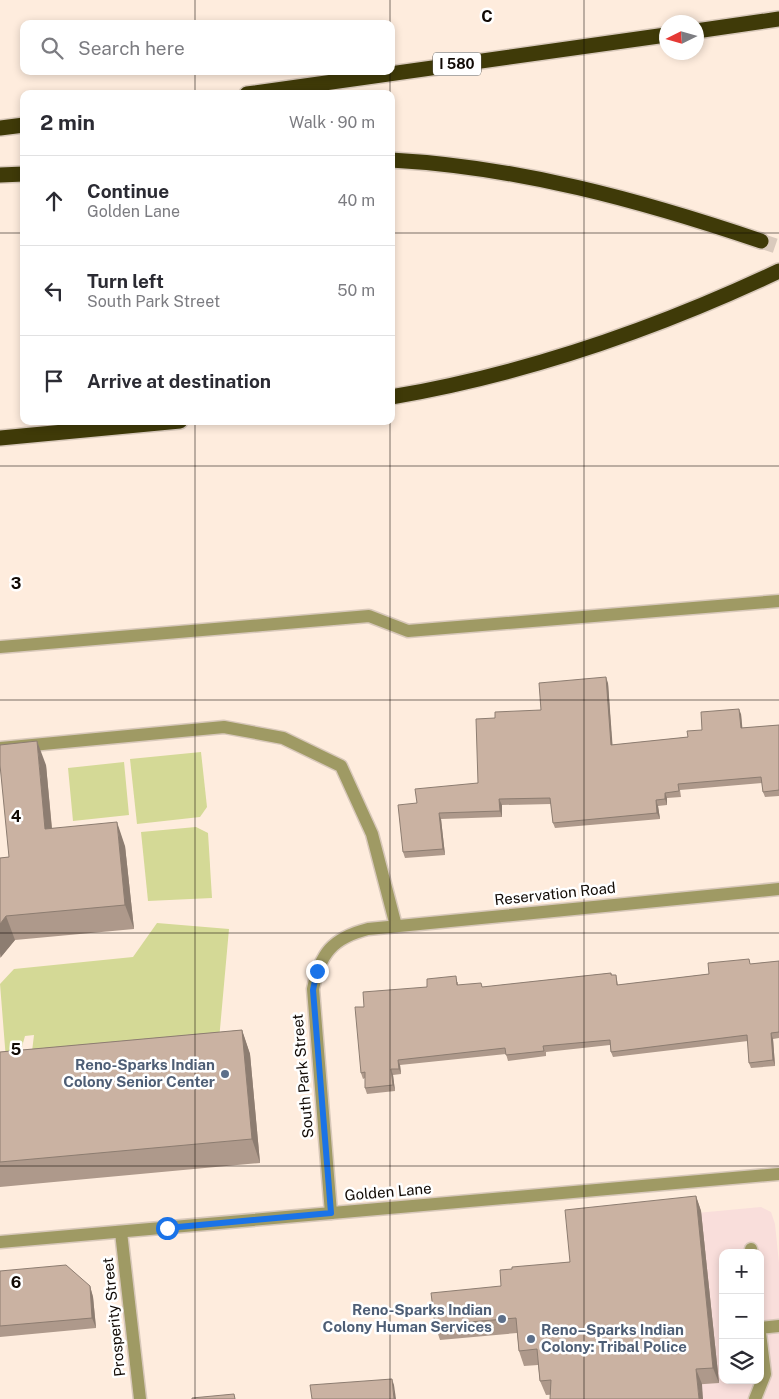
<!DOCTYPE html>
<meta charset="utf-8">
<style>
:root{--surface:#fff;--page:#f2f2f3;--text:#2b2b33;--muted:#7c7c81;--line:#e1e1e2}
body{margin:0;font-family:"Public Sans",sans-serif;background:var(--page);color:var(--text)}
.controls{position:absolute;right:15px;bottom:15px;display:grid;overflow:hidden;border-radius:10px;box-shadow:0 2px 8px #0003}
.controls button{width:45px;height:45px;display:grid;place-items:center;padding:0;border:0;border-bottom:1px solid var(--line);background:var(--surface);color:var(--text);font:25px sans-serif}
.compass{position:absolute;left:659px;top:15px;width:45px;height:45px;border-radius:50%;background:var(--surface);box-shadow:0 2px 8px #0003;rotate:265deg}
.stop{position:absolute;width:15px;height:15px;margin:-11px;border:4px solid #1a73e8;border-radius:50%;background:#fff}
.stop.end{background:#1a73e8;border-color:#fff;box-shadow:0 1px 5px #0008}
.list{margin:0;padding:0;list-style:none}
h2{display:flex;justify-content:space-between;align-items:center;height:65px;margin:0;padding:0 20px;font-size:21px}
h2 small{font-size:16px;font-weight:400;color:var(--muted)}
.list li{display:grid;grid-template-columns:32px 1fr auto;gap:15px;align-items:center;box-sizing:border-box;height:90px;padding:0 20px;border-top:1px solid var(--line)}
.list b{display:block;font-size:19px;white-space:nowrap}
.list p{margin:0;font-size:16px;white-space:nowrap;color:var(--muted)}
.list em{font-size:16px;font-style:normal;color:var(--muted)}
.icon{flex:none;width:28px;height:28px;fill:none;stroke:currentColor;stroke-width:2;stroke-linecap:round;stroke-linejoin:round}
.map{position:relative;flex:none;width:779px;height:1399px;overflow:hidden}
.search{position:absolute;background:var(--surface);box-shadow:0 2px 8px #0003;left:20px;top:20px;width:375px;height:55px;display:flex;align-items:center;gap:12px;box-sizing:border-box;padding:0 18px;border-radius:10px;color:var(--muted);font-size:19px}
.panel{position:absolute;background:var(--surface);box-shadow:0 2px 8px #0003;left:20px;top:90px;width:375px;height:335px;border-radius:10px}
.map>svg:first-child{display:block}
.industrial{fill:#f9dedb;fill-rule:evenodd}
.green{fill:#d4d996}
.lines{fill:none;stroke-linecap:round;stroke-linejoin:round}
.motorway-tunnel{stroke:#dacabd;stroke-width:15;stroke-dasharray:15 8;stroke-linecap:butt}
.service-casing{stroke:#d8c8ba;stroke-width:15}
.minor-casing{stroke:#d8c8ba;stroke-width:15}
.motorway-casing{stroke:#d8c8ba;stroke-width:18}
.service{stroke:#9f9a64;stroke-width:12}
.minor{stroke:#9f9a64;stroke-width:12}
.motorway{stroke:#3f3a08;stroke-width:15}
.wall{fill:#ae998b}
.shaded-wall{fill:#8d7d71}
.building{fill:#cab2a2;stroke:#8d7d71}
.route{stroke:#1a73e8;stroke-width:6}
.grid{fill:none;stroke:#110a05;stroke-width:1;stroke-opacity:0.55}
.service-dot{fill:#5c6f8a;stroke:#fff;stroke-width:2}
.labels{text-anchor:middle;stroke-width:5;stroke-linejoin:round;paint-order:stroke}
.shield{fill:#fff;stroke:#585450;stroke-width:1}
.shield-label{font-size:14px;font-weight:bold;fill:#110a05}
.street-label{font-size:15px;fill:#110a05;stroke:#fff}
.service-label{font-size:15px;font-weight:bold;fill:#4e5e75;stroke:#fff;text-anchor:end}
.grid-label{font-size:16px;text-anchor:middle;font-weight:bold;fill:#110a05;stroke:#fff;stroke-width:5;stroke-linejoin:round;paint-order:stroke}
</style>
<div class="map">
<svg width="779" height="1399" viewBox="0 0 779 1399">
<rect width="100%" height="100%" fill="#feecdd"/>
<path class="industrial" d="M761 1207 771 1212 775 1224 779 1263V1399H585L568 1225ZM723 1253H760V1380H723Z"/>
<g class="green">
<path d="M201 752 207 807 200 817 137 824 130 759Z"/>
<path d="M124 762 129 815 73 821 68 768Z"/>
<path d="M196 827 208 833 212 898 148 901 141 832Z"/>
<path d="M157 923 229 929 218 1051 30 1068 34 1035 25 1036 15 1071 7 1072 0 984 14 969 133 957Z"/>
</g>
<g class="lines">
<path class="motorway-tunnel" d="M761 241 779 247"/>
<defs>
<g id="service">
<path d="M0 647 369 616 408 631 779 601"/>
<path d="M0 748 224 727 283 738 341 766 372 834 396 926"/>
<path d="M751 1249 752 1253"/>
<path d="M760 1328 779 1326"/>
<path d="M755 1399 765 1374 760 1333"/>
</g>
<g id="minor">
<path d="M331 1213 313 989C320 954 332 938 368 929L779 889"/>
<path d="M121 1232 140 1399"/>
<path d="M0 1242 779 1174"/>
</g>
<g id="motorway">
<path d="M696 31 779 19"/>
<path d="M247 94 666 35"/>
<path d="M0 128 24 125"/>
<path d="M391 160C519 167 640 200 761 241"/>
<path d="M0 175 24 174"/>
<path d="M391 397C526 374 656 329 779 271"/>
<path d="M0 438 180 421"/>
</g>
</defs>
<use href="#service" class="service-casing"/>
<use href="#minor" class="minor-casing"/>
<use href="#motorway" class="motorway-casing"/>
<use href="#service" class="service"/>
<use href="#minor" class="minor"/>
<use href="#motorway" class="motorway"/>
</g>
<g class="wall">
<path d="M608 683 612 745 688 737 702 730 741 714 742 728 779 725V796L765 797 763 792 762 783 680 790 681 797 667 798V805L658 806 660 819 555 828 553 823 551 804 502 805V817L441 819 445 855 405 858 403 852 417 803 478 783 495 718 541 710Z"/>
<path d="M46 765 52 828 125 846 134 929 15 940 1 957 0 958V858L9 857Z"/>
<path d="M779 961V1038L773 1039 775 1066 751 1068 749 1063 748 1041 613 1057 611 1052 610 1045 546 1052V1056L508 1061 506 1054 400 1065 401 1074 393 1075 395 1091 367 1094 365 1088V1078L363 1079 361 1073 364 1007 427 987 458 982V985L483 987 611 973 612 975H616L618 985 709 974 751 964Z"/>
<path d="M242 1030 250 1054 260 1163 0 1187V1052Z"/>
<path d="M696 1196 701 1211 719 1383 546 1395 540 1381 538 1365 524 1366 519 1351 517 1333 440 1340 435 1325 501 1286 512 1269 570 1262Z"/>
<path d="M0 1271 90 1286 93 1297 96 1328 0 1337Z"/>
</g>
<g class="shaded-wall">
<path d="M606 677 608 683 613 751 611 745Z"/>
<path d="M739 709 741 714 743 734 741 728Z"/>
<path d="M37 741 46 765 54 853 45 829Z"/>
<path d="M665 793 667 798V805L665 799Z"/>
<path d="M499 799 502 805V817L500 811Z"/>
<path d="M656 800 658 806 660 819 657 813Z"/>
<path d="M439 813 441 819 445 855 443 849Z"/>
<path d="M117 822 125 846 134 929 125 905Z"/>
<path d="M6 916 15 940 1 957 0 953V924Z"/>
<path d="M242 1030 250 1054 260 1163 252 1139Z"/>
<path d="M771 1033 773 1039 775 1066 773 1060Z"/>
<path d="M398 1060 400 1065 401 1074 399 1069Z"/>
<path d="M391 1069 393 1075 395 1091 393 1085Z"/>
<path d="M696 1196 701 1211 719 1383 713 1368Z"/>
<path d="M90 1286 93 1297 96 1328 92 1318Z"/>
<path d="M696 1369 702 1384 703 1399H699Z"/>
<path d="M392 1379 394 1385 396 1399H394Z"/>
</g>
<g class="building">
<path d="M606 677 611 745 688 737 687 731 702 730 701 712 739 709 741 728 779 725V790L763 792 761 777 678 784 679 791 665 793V799L656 800 657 813 553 823 550 798 499 799 500 811 439 813 443 849 403 852 398 805 417 803 415 789 478 783 476 719 495 718V712L541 710 539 683Z"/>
<path d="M37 741 45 829 117 822 125 905 6 916 0 924V858L9 857 0 765V745Z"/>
<path d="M749 959 750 964 779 961V1032L771 1033 773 1060 749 1063 747 1035 611 1052 610 1040 543 1046 544 1051 506 1055 505 1048 398 1060 399 1069H391L393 1085 365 1088V1072L361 1073 355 1007H364L363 992 427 987V979L456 976 457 985 481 983 482 987 611 973V975H616L617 985 709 974 708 963Z"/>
<path d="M242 1030 252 1139 0 1162V1052Z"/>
<path d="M696 1196 713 1368 696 1369 699 1399H550L551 1380 540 1381 537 1349 519 1351 516 1318 435 1325 431 1293 501 1286 500 1270 512 1269V1267L570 1262 565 1210Z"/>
<path d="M66 1265 90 1286 92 1318 0 1326V1271Z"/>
<path d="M392 1379 394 1399H312L310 1385Z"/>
<path d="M234 1394 235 1399H192V1398Z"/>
</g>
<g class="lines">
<path class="route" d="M167 1228 331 1213 313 990 317 971"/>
</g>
<path class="grid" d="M195 0V24M390 0V24M584 0V1399M195 71V94M390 71V94M0 233H24M391 233H779M195 421V1399M390 421V1399M0 466H779M0 700H779M0 933H779M0 1166H779"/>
<g class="service-dot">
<circle cx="225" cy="1074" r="5"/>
<circle cx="502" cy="1319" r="5"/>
<circle cx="531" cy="1339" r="5"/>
</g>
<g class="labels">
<rect class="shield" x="433" y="52.5" width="48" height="23" rx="4"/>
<g class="shield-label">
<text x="457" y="69">I 580</text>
</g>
<g class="street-label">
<text transform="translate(555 894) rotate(-6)" y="5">Reservation Road</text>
<text transform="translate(303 1076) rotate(-95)" y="5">South Park Street</text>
<text transform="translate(388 1192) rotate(-5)" y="5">Golden Lane</text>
<text transform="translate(114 1317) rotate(-96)" y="5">Prosperity Street</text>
</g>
<g class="service-label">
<text x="215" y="1070">Reno-Sparks Indian<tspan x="215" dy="17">Colony Senior Center</tspan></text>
<text x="492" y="1315">Reno-Sparks Indian<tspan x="492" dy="17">Colony Human Services</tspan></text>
<text x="541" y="1335" text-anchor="start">Reno–Sparks Indian<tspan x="541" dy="17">Colony: Tribal Police</tspan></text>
</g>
</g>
<g class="grid-label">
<text x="487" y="22">C</text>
<text x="16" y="589">3</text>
<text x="16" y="822">4</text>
<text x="16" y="1055">5</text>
<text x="16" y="1288">6</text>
</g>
</svg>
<div class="controls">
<button>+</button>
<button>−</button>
<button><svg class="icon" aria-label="layers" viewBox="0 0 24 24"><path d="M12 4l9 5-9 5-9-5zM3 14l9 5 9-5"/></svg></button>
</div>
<svg class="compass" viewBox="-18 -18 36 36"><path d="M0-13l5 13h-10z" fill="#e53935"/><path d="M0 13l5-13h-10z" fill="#7c7c81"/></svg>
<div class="stop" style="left:167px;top:1228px"></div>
<div class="stop end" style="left:317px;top:971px"></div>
<div class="search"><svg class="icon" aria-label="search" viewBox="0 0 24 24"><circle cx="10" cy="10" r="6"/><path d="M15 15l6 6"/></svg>Search here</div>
<section class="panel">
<h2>2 min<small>Walk · 90 m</small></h2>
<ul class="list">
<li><svg class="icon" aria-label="ahead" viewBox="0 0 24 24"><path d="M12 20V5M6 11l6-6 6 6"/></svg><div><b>Continue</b><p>Golden Lane</p></div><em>40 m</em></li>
<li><svg class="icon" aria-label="left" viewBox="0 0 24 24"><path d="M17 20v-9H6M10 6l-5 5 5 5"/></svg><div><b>Turn left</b><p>South Park Street</p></div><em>50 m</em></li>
<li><svg class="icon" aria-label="arrive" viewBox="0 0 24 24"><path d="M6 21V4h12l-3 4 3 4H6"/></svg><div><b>Arrive at destination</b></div></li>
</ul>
</section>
</div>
